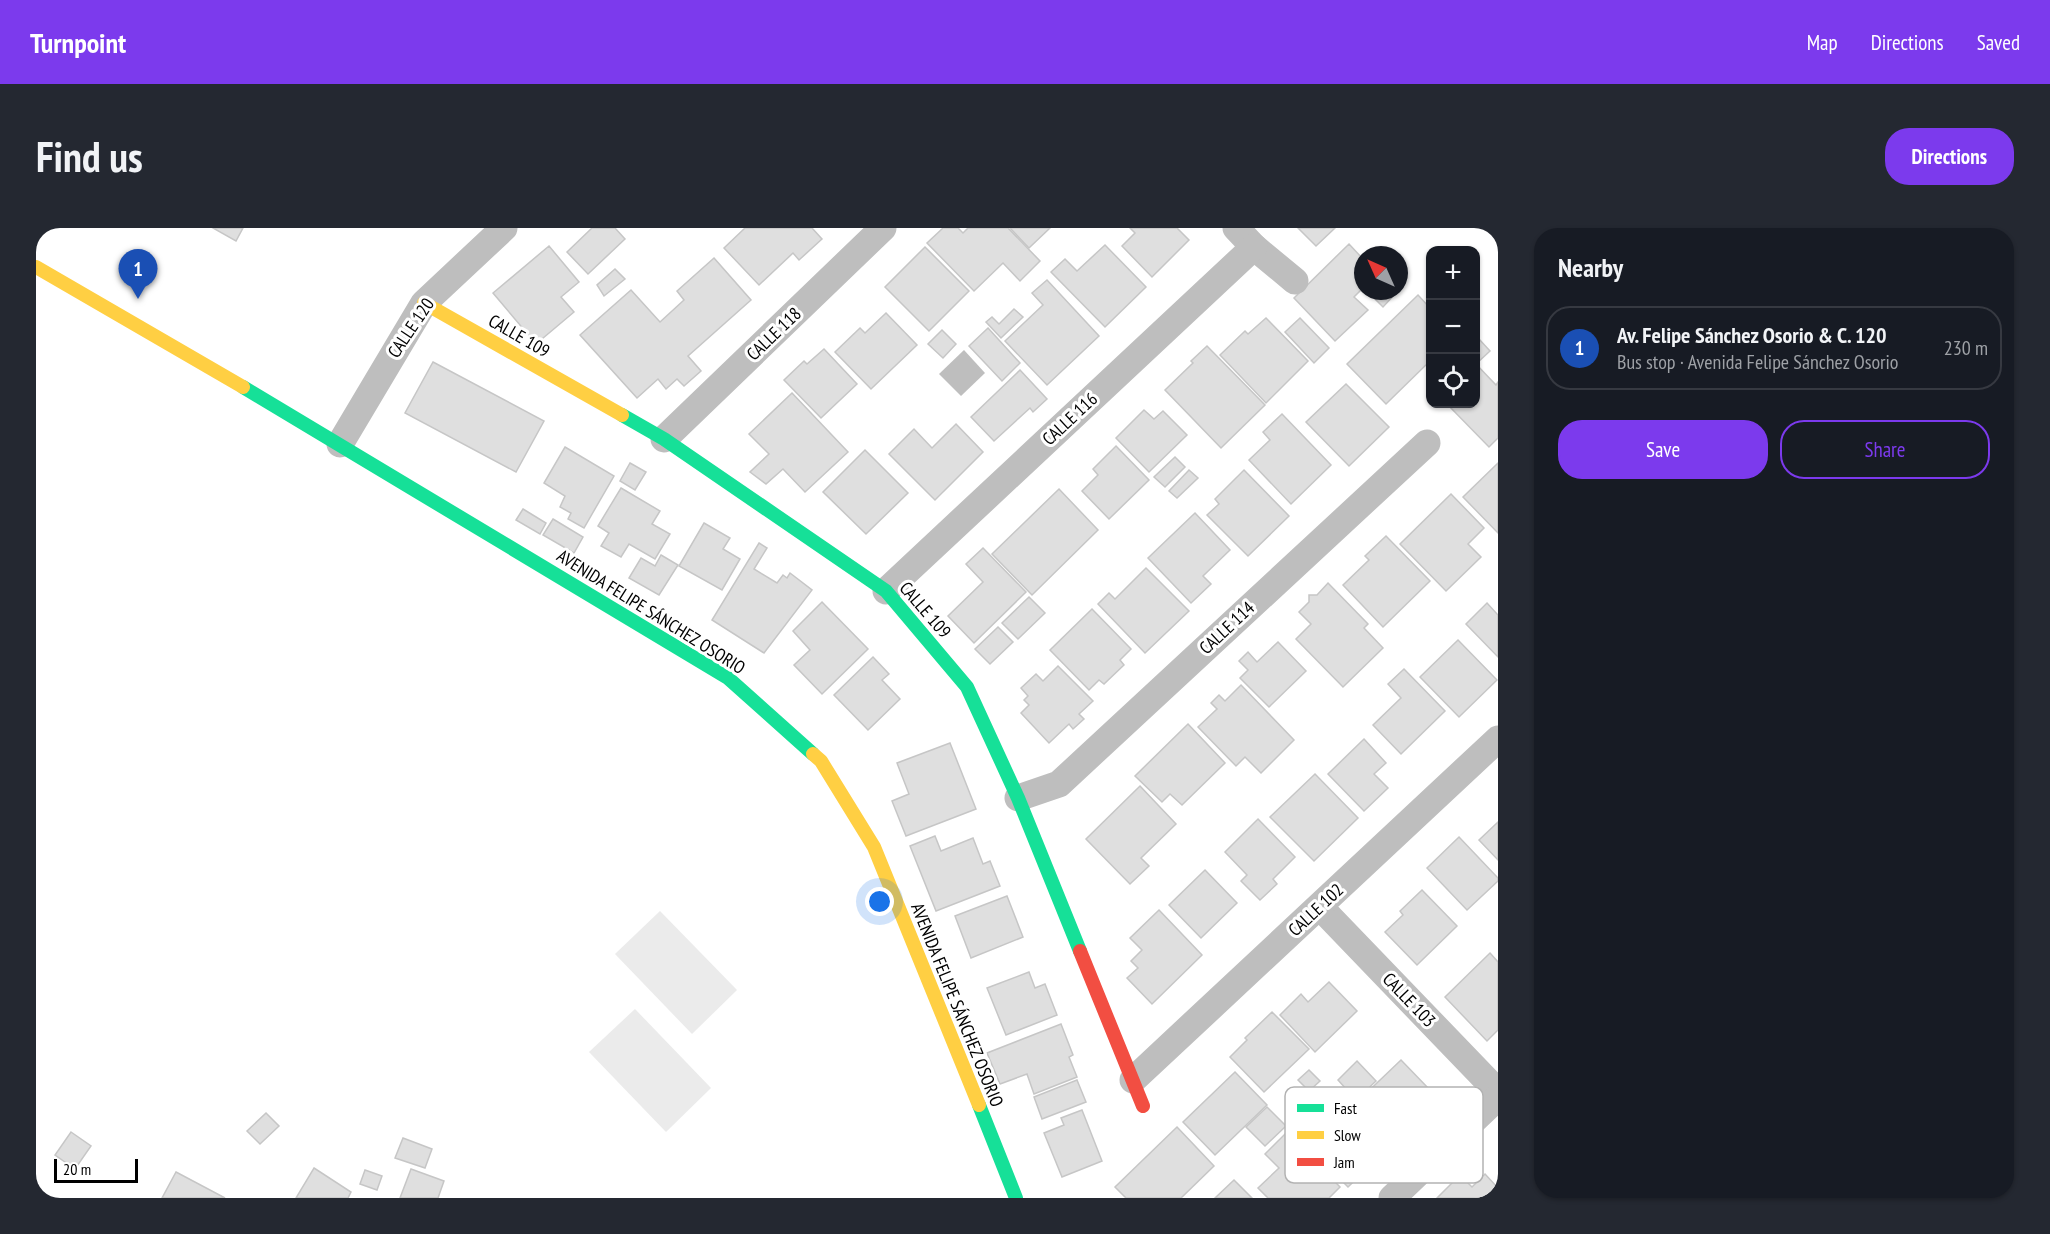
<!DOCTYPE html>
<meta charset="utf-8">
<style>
:root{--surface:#171b24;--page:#242831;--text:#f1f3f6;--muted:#9ea1a6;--line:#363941;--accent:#7c3aed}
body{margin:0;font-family:"PT Sans Narrow",sans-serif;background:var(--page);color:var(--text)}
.controls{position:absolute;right:18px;top:18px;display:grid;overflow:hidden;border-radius:12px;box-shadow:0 2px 4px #0004}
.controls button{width:54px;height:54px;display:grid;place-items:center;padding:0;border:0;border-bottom:2px solid var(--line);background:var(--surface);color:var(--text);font:30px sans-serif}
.compass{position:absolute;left:1318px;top:18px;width:54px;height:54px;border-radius:50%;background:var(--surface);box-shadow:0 2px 4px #0004;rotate:315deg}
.scale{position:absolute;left:18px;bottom:15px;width:84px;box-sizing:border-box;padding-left:6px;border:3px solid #000;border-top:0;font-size:16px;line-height:21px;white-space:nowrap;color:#000;-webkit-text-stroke:4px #fff;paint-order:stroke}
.you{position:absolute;left:844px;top:674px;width:21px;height:21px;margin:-15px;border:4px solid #fff;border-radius:50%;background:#1a73e8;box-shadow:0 0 0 9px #1a73e833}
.badge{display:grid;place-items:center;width:39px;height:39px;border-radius:50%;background:var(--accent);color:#fff;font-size:20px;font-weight:700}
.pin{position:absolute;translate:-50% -50px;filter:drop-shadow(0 2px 3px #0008)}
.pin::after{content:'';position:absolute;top:32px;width:21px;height:18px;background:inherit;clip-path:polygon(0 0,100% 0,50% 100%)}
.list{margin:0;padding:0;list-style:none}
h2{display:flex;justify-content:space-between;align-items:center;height:78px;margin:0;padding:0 24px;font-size:26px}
h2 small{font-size:20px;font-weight:400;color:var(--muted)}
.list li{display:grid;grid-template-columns:39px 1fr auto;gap:18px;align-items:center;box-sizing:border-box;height:84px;margin:0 12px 12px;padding:0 12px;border:2px solid var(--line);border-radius:24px}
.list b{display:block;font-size:22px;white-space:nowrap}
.list p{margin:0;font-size:20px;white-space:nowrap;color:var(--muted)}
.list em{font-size:20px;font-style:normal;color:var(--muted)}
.actions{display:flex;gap:12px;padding:18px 24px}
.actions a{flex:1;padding:14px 0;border:2px solid var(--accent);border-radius:24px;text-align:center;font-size:21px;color:var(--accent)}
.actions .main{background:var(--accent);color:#fff}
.icon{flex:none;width:33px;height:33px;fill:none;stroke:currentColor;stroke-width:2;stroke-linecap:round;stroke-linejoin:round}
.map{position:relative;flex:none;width:1462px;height:970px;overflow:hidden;border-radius:24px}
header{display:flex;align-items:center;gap:36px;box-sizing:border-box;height:84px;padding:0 30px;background:var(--accent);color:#fff}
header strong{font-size:28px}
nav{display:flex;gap:33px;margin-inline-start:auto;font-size:21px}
.intro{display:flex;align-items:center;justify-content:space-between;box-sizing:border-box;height:144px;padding:0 36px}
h1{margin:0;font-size:42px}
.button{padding:15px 27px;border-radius:24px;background:var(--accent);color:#fff;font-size:21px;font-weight:700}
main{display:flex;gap:36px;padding:0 36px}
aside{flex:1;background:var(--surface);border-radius:24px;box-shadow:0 2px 4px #0004}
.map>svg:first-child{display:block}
.green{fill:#ebebeb}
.water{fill:#bebebe}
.building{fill:#dfdfdf;stroke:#c6c6c6;stroke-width:1.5}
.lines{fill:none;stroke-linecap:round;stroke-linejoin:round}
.street{stroke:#bebebe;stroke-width:27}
.fast{stroke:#16e098;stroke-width:14}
.slow{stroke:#ffcf43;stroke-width:14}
.jam{stroke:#f24e42;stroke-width:14}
.labels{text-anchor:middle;stroke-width:6;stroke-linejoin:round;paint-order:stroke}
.street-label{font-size:18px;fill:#000;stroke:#fff}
.key{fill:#fff;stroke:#b2b2b2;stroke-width:1.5}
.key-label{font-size:16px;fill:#000}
</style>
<header>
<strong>Turnpoint</strong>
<nav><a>Map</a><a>Directions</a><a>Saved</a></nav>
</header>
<div class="intro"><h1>Find us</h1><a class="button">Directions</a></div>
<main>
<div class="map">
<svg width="1462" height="970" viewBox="0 0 1462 970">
<rect width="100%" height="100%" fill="#fff"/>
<g class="green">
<path d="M624 683 701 762 656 806 579 726Z"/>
<path d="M599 781 675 860 630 904 553 824Z"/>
</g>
<path class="water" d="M928 122 949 145 925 168 903 146Z"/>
<g class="building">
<path d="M177 0H207L200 13Z"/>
<path d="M556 0H579L589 11 552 46 531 24Z"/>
<path d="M709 0H776L786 11 763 32 757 25 723 57 688 20Z"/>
<path d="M907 0H922L927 5 932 0H972L1004 33 984 53 967 35 938 63 891 15Z"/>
<path d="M974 0H1014L993 20Z"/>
<path d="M1094 0H1141L1153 12 1116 49 1086 18 1099 5Z"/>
<path d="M1262 0H1299L1280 18Z"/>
<path d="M1313 16 1327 31V60L1318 69 1332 82 1299 113 1258 70Z"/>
<path d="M1069 17 1110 59 1069 99 1015 44 1029 31 1041 43Z"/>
<path d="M513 18 543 54 525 69 538 84 500 116 457 65Z"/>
<path d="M889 19 933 63 893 103 849 59Z"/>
<path d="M678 30 715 72 652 128 665 143 648 158 641 151 630 161 622 151 601 170 544 107 595 62 624 94 648 72 641 63Z"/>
<path d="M579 41 589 51 568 68 561 57Z"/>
<path d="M1011 52 1063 108 1011 157 969 113 1007 77 996 65Z"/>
<path d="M1345 63H1356L1359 66 1347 79 1338 70Z"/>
<path d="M1382 67 1394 80V133L1350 176 1311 136Z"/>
<path d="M978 81 987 89 965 110 950 94 956 89 963 96Z"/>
<path d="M850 85 881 117 835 161 799 124 824 100 829 105Z"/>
<path d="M1230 90 1272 133 1230 175 1184 127 1209 103 1212 106Z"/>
<path d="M1264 90 1293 120 1278 135 1249 104Z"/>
<path d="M952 100 984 135 966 153 933 118Z"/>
<path d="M906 102 920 116 907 130 892 116Z"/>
<path d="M1443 111 1454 123 1440 136 1460 157 1462 154V210L1453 219 1411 176H1440V115Z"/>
<path d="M1171 118 1229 177 1185 220 1129 162 1157 135 1155 133Z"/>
<path d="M788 121 821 156 785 190 748 152 768 133 771 136Z"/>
<path d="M397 134 508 193 480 244 369 185Z"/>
<path d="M984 142 1011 171 997 184 994 180 958 213 935 189Z"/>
<path d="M1310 156 1353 199 1313 238 1270 194Z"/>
<path d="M756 165 812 224 769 264 747 241 730 256 714 244 733 226 713 206Z"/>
<path d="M1108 182 1118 191 1127 183 1151 207 1113 244 1080 210Z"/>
<path d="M1246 186 1295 237 1255 276 1213 232 1234 212 1227 204Z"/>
<path d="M920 196 947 224 899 272 853 226 878 201 896 220Z"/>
<path d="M1080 218 1113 252 1073 291 1046 263 1062 247 1057 241Z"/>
<path d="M529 219 578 248 548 300 532 291 535 285 524 279 529 268 508 255Z"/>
<path d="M829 222 872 265 830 306 787 264Z"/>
<path d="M1139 229 1149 239 1129 259 1118 249Z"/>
<path d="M594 235 610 244 599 262 584 253Z"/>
<path d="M1462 235V305L1427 269Z"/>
<path d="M1153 242 1162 250 1141 270 1133 263Z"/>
<path d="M1208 242 1253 288 1212 328 1171 287 1183 276 1179 271Z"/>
<path d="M585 260 624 283 616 296 634 306 619 331 593 316 585 329 565 318 573 305 562 298Z"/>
<path d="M1023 261 1062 302 996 367 956 326Z"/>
<path d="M1415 266 1448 300 1432 316 1445 329 1410 363 1364 316Z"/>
<path d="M487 281 510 295 504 306 480 292Z"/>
<path d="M1159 285 1194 322 1167 348 1175 356 1155 375 1112 330Z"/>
<path d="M517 291 547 309 538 325 507 307Z"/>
<path d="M668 295 694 310 687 321 704 331 686 362 643 338Z"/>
<path d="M1350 308 1394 353 1347 399 1307 357 1333 332 1329 328Z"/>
<path d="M723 315 731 320 718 341 741 355 747 347 751 350 754 345 776 362 728 425 676 392Z"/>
<path d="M947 320 990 364 938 415 912 388 947 354 930 336Z"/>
<path d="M625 327 642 337 623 367 593 350 605 330 619 338Z"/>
<path d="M1110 340 1153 383 1109 425 1062 376 1073 365 1079 371Z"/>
<path d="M1292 355 1332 396 1328 400 1347 420 1307 459 1260 411 1275 396 1263 384 1273 374V367H1281Z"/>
<path d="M993 369 1009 385 982 411 966 395Z"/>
<path d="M786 374 832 421 786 466 758 437 774 422 757 403Z"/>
<path d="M1451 375 1462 387V429L1430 396Z"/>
<path d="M1056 381 1095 421 1084 432 1088 437 1068 456 1063 452 1053 462 1014 422Z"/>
<path d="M962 399 977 414 954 436 939 421Z"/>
<path d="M1422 412 1461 452 1423 489 1384 449Z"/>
<path d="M1242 414 1270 443 1233 479 1204 450 1212 442 1203 433 1212 424 1221 434Z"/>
<path d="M837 429 853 446 846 452 864 471 832 502 798 467Z"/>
<path d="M1022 438 1057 473 1043 486 1048 491 1037 501 1033 496 1013 515 985 485 993 477 988 472 992 468 985 460 1000 446 1007 453Z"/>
<path d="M1368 441 1409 483 1365 526 1337 497 1365 470 1352 456Z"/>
<path d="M1205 457 1258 512 1225 545 1209 529 1200 538 1162 499 1181 481 1175 475 1183 467 1189 473Z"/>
<path d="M1152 496 1189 535 1146 577 1134 566 1126 574 1099 548Z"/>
<path d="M1328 511 1350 535 1338 546 1352 560 1328 583 1292 546Z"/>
<path d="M914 515 940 581 870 608 856 573 873 566 861 535Z"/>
<path d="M1279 546 1322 590 1278 633 1234 589Z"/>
<path d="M1104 558 1140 596 1105 630 1113 638 1094 656 1050 611Z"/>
<path d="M1222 591 1259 629 1237 651 1241 656 1224 672 1205 653 1211 647 1189 624Z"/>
<path d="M1462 594V632L1443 612Z"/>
<path d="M899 608 905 623 937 610 947 636 954 633 964 658 900 683 874 618Z"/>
<path d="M1423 609 1462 650V653L1431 682 1391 640Z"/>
<path d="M1169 642 1201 675 1165 710 1133 677Z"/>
<path d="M1386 662 1421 698 1381 737 1349 704 1367 687 1364 683Z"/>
<path d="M971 668 987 709 935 730 919 688Z"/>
<path d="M1123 682 1166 727 1116 776 1091 750 1102 740 1095 733 1106 722 1094 710Z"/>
<path d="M1454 725 1462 734V802L1451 813 1409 769Z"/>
<path d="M993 744 999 760 1009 756 1021 787 970 807 951 760Z"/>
<path d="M1293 754 1321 783 1279 824 1244 787 1265 766 1272 774Z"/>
<path d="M1236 784 1273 821 1228 864 1194 829 1211 812 1209 810Z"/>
<path d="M1025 796 1037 827 1033 829 1041 849 998 866 991 846 964 856 951 825Z"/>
<path d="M1365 832 1393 861 1368 884 1374 890 1355 909 1321 874Z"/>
<path d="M1321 833 1340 853 1320 872 1302 852Z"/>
<path d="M1273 842 1284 853 1273 863 1262 852Z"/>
<path d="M1199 844 1231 877 1179 927 1147 894Z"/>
<path d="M1041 852 1050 874 1006 891 998 869Z"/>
<path d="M1231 879 1250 898 1229 918 1210 899Z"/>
<path d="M1046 882 1066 933 1026 949 1008 905 1028 897 1025 890Z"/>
<path d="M230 885 243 898 224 916 211 903Z"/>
<path d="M1326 888 1358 921 1337 941 1334 938 1312 959 1283 930Z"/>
<path d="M1141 899 1178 938 1145 970H1090L1079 959Z"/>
<path d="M35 904 55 918 39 941 19 927Z"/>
<path d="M1251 904 1304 959 1293 970H1232L1222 960 1243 940 1229 926Z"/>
<path d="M367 910 396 921 389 940 359 930Z"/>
<path d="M278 940 315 964 312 970H260Z"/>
<path d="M375 941 408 953 402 970H364Z"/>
<path d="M329 942 346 948 341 962 324 956Z"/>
<path d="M140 944 189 970H126Z"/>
<path d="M1449 946 1462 960V970H1401L1424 947 1436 959Z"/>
<path d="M1198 952 1216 970H1179Z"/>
</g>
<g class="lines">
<g class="street">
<path d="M1200 0 1218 19 1259 53"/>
<path d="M628 211 847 0"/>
<path d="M304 216 388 75 468 0"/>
<path d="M850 363 1218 19"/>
<path d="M982 570 1023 556 1391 215"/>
<path d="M1284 679 1462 864"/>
<path d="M1097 852 1462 511"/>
<path d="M1356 970 1462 869"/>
</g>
<g class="fast">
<path d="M207 159 692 450 777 526"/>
<path d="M586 187 628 211 850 363 931 459 982 570 1044 723"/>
<path d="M943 877 980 970"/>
</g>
<g class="slow">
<path d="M0 39 207 159"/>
<path d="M388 75 586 187"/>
<path d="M777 526 785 533 838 619 943 877"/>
</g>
<path class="jam" d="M1044 723 1107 878"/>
</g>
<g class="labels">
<g class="street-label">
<text transform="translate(375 100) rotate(-56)" y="6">CALLE 120</text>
<text transform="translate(738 106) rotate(-44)" y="6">CALLE 118</text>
<text transform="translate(483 108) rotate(30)" y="6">CALLE 109</text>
<text transform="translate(1034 191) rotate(-43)" y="6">CALLE 116</text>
<text transform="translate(889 382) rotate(49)" y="6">CALLE 109</text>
<text transform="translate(615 384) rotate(32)" y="6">AVENIDA FELIPE SÁNCHEZ OSORIO</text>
<text transform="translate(1191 400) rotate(-43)" y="6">CALLE 114</text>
<text transform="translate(1280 682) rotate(-43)" y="6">CALLE 102</text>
<text transform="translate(1373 772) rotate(46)" y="6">CALLE 103</text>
<text transform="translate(921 777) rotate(68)" y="6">AVENIDA FELIPE SÁNCHEZ OSORIO</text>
</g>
</g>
<rect x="1249" y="859" width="198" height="96" rx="9" class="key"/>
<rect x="1261" y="876" width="27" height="8" fill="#16e098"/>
<rect x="1261" y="903" width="27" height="8" fill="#ffcf43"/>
<rect x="1261" y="930" width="27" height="8" fill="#f24e42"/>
<g class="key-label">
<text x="1298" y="886">Fast</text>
<text x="1298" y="913">Slow</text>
<text x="1298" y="940">Jam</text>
</g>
</svg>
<div class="controls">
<button>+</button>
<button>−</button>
<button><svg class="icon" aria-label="locate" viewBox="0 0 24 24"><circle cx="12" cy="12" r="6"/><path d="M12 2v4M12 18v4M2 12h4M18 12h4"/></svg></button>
</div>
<svg class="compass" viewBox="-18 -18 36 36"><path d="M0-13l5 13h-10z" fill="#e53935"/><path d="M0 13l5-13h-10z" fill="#9ea1a6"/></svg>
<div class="scale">20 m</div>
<div class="you"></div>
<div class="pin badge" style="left:102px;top:71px;background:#1a4fb4">1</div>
</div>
<aside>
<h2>Nearby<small></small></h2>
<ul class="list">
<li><span class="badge" style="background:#1a4fb4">1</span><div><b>Av. Felipe Sánchez Osorio &amp; C. 120</b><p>Bus stop · Avenida Felipe Sánchez Osorio</p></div><em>230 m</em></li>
</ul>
<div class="actions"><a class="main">Save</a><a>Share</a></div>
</aside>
</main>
